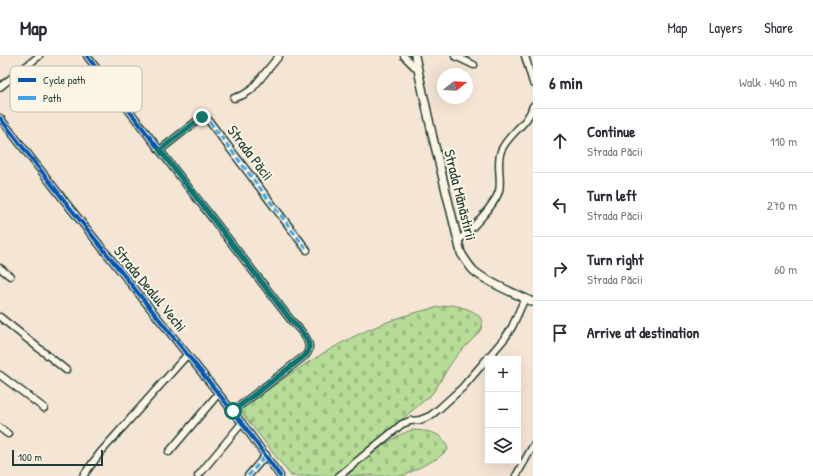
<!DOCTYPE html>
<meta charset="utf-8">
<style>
:root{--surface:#fff;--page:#f7f7f7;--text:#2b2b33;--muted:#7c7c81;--line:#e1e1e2}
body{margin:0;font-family:"Patrick Hand",sans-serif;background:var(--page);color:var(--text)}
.controls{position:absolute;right:12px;bottom:12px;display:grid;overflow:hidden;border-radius:0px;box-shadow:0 4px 16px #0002}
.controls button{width:36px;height:36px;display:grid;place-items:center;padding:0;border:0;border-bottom:1px solid var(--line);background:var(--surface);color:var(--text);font:20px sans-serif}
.compass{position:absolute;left:437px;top:12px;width:36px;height:36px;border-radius:50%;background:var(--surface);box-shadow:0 4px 16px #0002;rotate:72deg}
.scale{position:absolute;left:12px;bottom:10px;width:91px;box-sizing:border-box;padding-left:4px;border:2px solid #1f3d34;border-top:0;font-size:11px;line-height:14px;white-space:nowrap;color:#1f3d34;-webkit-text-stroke:3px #fcf5e5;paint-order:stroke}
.stop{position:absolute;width:12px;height:12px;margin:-9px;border:3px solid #0f766e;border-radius:50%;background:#fff}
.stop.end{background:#0f766e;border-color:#fff;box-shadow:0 1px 4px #0008}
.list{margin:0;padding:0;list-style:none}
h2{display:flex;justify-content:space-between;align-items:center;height:52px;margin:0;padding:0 16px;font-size:17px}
h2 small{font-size:13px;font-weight:400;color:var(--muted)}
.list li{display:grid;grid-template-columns:26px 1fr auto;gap:12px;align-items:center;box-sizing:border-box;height:64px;padding:0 16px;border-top:1px solid var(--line)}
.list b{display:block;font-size:15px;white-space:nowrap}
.list p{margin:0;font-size:13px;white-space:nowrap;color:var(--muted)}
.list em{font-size:13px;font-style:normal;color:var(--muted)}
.icon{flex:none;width:22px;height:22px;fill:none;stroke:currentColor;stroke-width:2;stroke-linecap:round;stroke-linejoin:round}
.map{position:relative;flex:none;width:533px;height:420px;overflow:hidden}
header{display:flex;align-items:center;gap:24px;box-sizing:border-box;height:56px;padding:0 20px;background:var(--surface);border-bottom:1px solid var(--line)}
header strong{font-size:19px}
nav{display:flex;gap:22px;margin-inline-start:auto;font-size:14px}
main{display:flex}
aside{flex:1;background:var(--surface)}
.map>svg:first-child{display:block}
.cemetery{fill:url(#cemetery-stones);stroke:#6b8c66}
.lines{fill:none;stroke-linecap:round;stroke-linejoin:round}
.minor-casing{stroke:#1f3d34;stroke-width:9}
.tertiary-casing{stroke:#1f3d34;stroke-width:10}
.minor{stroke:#fcf5e5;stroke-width:6}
.tertiary{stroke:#fcf5e5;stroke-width:7}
.quiet{stroke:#3da4eb;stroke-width:3;stroke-dasharray:6 3;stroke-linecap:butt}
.cycleway-casing{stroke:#fcf5e5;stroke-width:6}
.cycleway{stroke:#0057b8;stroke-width:4}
.route{stroke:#0f766e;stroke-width:5}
.labels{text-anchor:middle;stroke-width:4;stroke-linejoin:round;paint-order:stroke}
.street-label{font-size:15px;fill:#1f3d34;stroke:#fcf5e5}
.key{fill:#fcf5e5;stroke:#babeb0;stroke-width:1}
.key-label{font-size:11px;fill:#1f3d34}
</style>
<header>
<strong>Map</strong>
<nav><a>Map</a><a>Layers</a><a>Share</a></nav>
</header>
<main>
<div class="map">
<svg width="533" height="420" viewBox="0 0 533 420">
<defs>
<pattern id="cemetery-stones" width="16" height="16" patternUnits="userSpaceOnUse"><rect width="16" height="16" fill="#b7dc97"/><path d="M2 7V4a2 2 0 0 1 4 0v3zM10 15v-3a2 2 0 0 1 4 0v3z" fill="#9dbe83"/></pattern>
</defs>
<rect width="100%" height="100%" fill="#f5e5d4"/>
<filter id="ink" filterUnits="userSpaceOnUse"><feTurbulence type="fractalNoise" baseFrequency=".025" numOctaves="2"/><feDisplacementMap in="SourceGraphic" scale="8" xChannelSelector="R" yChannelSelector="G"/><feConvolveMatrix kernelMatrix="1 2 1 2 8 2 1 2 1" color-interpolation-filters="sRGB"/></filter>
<g filter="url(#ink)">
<g class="cemetery">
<path d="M452 249C463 251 488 257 481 273 477 281 460 294 454 303 445 315 440 328 431 339L334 420H291L240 354C303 307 372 260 452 249Z"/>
<path d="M412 374C427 375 444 375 448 394L436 403 403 420H346C364 406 390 380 412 374Z"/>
</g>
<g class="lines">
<defs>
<g id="minor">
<path d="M87 0 290 263C298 273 316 286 306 299L233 355"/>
<path d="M404 0 417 13"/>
<path d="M455 0 474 9"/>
<path d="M525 0 533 27"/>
<path d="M0 31 39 0"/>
<path d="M234 42 243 39 251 34 279 0"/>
<path d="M0 62 67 148 242 367 280 420"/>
<path d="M160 94 198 64 206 61 307 194"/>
<path d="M458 185C469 176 495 149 499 135 502 122 496 108 501 95 508 77 528 69 533 50"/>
<path d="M0 212 10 220"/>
<path d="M0 261 66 314"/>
<path d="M0 319 44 352"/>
<path d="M0 372 8 378"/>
<path d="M169 396 218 338"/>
<path d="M83 420 100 397 187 299"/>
<path d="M198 420 242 367"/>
<path d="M248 420 266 399"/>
<path d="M339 420 396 373 402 368 410 365 420 364 430 360 440 352 462 332 505 282 512 271 525 242"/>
<path d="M516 420 533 390"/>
</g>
<path id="tertiary" d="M415 0 433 82 461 197C465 203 469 210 474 215 488 227 516 238 533 246"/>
</defs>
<use href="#minor" class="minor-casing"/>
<use href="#tertiary" class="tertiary-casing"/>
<use href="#minor" class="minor"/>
<use href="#tertiary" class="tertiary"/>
<g class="quiet">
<path d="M160 94 198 64 206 61 307 194"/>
<path d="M248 420 266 399"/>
</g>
<defs>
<g id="cycleway">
<path d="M87 0 290 263C298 273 316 286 306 299L233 355"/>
<path d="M0 62 67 148 242 367 280 420"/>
</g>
</defs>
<use href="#cycleway" class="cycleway-casing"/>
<use href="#cycleway" class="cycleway"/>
</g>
</g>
<g class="lines" filter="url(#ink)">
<path class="route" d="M202 61 160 94 290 263C298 273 316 286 306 299L233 355"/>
</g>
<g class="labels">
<g class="street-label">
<text transform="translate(250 97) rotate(53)" y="5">Strada Păcii</text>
<text transform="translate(460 139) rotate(76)" y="5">Strada Mănăstirii</text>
<text transform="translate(150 233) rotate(51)" y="5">Strada Dealul Vechi</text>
</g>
</g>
<rect x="10" y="10" width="132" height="46" rx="6" class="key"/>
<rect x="18" y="22" width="18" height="4" fill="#0057b8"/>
<rect x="18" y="40" width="18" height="4" fill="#3da4eb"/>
<g class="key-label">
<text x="43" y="28">Cycle path</text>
<text x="43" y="46">Path</text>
</g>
</svg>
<div class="controls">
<button>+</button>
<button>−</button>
<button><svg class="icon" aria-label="layers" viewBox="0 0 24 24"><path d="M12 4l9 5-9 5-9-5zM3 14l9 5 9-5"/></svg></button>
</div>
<svg class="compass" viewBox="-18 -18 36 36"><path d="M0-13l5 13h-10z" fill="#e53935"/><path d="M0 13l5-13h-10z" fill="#7c7c81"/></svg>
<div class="scale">100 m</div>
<div class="stop" style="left:233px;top:355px"></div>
<div class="stop end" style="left:202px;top:61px"></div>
</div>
<aside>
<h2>6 min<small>Walk · 440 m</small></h2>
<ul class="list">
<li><svg class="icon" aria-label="ahead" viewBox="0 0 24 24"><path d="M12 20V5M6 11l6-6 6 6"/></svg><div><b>Continue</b><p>Strada Păcii</p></div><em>110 m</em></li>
<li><svg class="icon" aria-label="left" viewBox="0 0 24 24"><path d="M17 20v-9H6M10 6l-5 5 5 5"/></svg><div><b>Turn left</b><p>Strada Păcii</p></div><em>270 m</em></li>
<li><svg class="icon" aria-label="right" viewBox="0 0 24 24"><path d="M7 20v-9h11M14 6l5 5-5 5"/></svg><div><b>Turn right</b><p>Strada Păcii</p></div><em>60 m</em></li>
<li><svg class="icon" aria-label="arrive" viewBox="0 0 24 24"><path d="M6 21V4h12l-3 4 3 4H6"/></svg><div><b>Arrive at destination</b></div></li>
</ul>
</aside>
</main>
